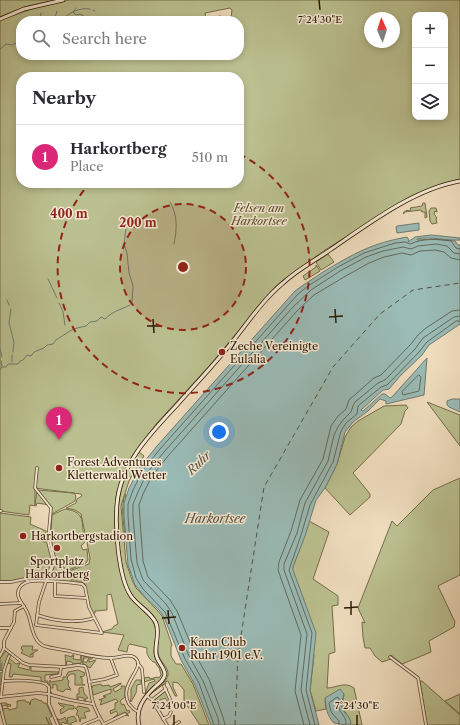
<!DOCTYPE html>
<meta charset="utf-8">
<style>
:root{--surface:#fff;--page:#f2f2f3;--text:#2b2b33;--muted:#7c7c81;--line:#e1e1e2;--accent:#db2777}
body{margin:0;font-family:"Libre Caslon Text",serif;background:var(--page);color:var(--text)}
.controls{position:absolute;right:12px;top:12px;display:grid;overflow:hidden;border-radius:8px;box-shadow:0 2px 6px #0003}
.controls button{width:36px;height:36px;display:grid;place-items:center;padding:0;border:0;border-bottom:1px solid var(--line);background:var(--surface);color:var(--text);font:20px sans-serif}
.compass{position:absolute;left:364px;top:12px;width:36px;height:36px;border-radius:50%;background:var(--surface);box-shadow:0 2px 6px #0003;rotate:357deg}
.you{position:absolute;left:219px;top:432px;width:14px;height:14px;margin:-10px;border:3px solid #fff;border-radius:50%;background:#1a73e8;box-shadow:0 0 0 6px #1a73e833}
.badge{display:grid;place-items:center;width:26px;height:26px;border-radius:50%;background:var(--accent);color:#fff;font-size:13px;font-weight:700}
.pin{position:absolute;translate:-50% -33px;filter:drop-shadow(0 1px 2px #0008)}
.pin::after{content:'';position:absolute;top:21px;width:14px;height:12px;background:inherit;clip-path:polygon(0 0,100% 0,50% 100%)}
.list{margin:0;padding:0;list-style:none}
h2{display:flex;justify-content:space-between;align-items:center;height:52px;margin:0;padding:0 16px;font-size:17px}
h2 small{font-size:13px;font-weight:400;color:var(--muted)}
.list li{display:grid;grid-template-columns:26px 1fr auto;gap:12px;align-items:center;box-sizing:border-box;height:64px;padding:0 16px;border-top:1px solid var(--line)}
.list b{display:block;font-size:15px;white-space:nowrap}
.list p{margin:0;font-size:13px;white-space:nowrap;color:var(--muted)}
.list em{font-size:13px;font-style:normal;color:var(--muted)}
.icon{flex:none;width:22px;height:22px;fill:none;stroke:currentColor;stroke-width:2;stroke-linecap:round;stroke-linejoin:round}
.map{position:relative;flex:none;width:460px;height:725px;overflow:hidden}
.search{position:absolute;background:var(--surface);box-shadow:0 2px 6px #0003;left:16px;top:16px;width:228px;height:44px;display:flex;align-items:center;gap:10px;box-sizing:border-box;padding:0 14px;border-radius:16px;color:var(--muted);font-size:15px}
.panel{position:absolute;background:var(--surface);box-shadow:0 2px 6px #0003;left:16px;top:72px;width:228px;height:116px;border-radius:16px}
.map>svg:first-child{display:block}
.green{fill:#bbc090;stroke:#756c48;fill-rule:evenodd}
.water{fill:#9abbb6;stroke:#6f7a6d}
.lines{fill:none;stroke-linecap:round;stroke-linejoin:round}
.shore{stroke:#646a5b;stroke-width:1}
.stream{stroke:#6f7a6d;stroke-width:1}
.ferry{stroke:#545240;stroke-width:1;stroke-dasharray:5 4;stroke-linecap:butt}
.street-casing{stroke:#5f4a30;stroke-width:3.5}
.secondary-casing{stroke:#2f1900;stroke-width:4.5}
.street{stroke:#f5e9d5;stroke-width:2}
.secondary{stroke:#f5e9d5;stroke-width:3}
.ticks{fill:none;stroke:#2f1900;stroke-width:1.5}
.ring{fill:none;stroke:#8f2418;stroke-width:2;stroke-dasharray:7 5}
.poi-dot{fill:#8f2418;stroke:#f5e9d5;stroke-width:1.5}
.labels{text-anchor:middle;stroke-width:3;stroke-linejoin:round;paint-order:stroke}
.park-label{font-size:11px;font-style:italic;fill:#594b2b;stroke:#f5e9d5}
.poi-label{font-size:11px;fill:#2f1900;stroke:#f5e9d5;text-anchor:start}
.water-label{font-size:12px;font-style:italic;fill:#545240;stroke:#f5e9d5}
.ticks-label{font-size:10px;text-anchor:middle;fill:#2f1900;stroke:#f5e9d5;stroke-width:3;stroke-linejoin:round;paint-order:stroke}
.centre{fill:#8f2418;stroke:#f5e9d5;stroke-width:2}
.ring-label{font-size:12px;text-anchor:middle;font-weight:bold;fill:#8f2418;stroke:#f5e9d5;stroke-width:3;stroke-linejoin:round;paint-order:stroke}
</style>
<div class="map">
<svg width="460" height="725" viewBox="0 0 460 725">
<rect width="100%" height="100%" fill="#efddbe"/>
<filter id="stains"><feTurbulence type="fractalNoise" baseFrequency=".005" numOctaves="4"/><feColorMatrix values="0 0 0 0 .2 0 0 0 0 .09 0 0 0 0 .02 0 0 0 .5 -.17"/></filter>
<radialGradient id="worn" r=".72"><stop offset=".6" stop-color="#630" stop-opacity="0"/><stop offset="1" stop-color="#630" stop-opacity=".3"/></radialGradient>
<g class="green">
<path d="M0 0H55L24 7 0 17Z"/>
<path d="M69 0H460V179L439 185 413 196 325 250 283 280 275 287 210 365 157 423 133 455 126 467 118 489 116 497 115 520 125 586 127 592 131 599 152 620C161 635 151 646 155 657 158 663 166 669 163 676 161 683 151 689 145 694L149 683 155 681 154 679 144 682V678L149 677 150 679 157 677 159 678 161 675 159 667H158L155 662H153C149 658 146 655 147 648L130 644 128 646 127 652 118 650 124 635 102 632 112 629 114 626 118 624 111 594 107 595V610L95 611V613L93 614 89 605 85 584 82 582H77L76 580H71V582L29 579 25 578 10 581H0V513L31 517 30 524 46 531 45 540H43V542L51 541 50 536 51 535 52 515 65 509C88 512 80 524 85 542L81 546 83 550 87 549 88 560 86 563 66 571 63 566 66 572 89 564 90 558 87 543 89 541V538H86L81 514 75 510 66 508 76 503 77 499 82 496 81 494 35 488V505L37 490 74 493 76 496 75 501 52 514 50 505 37 503 36 506 30 505 29 515 0 511V20L38 7ZM230 8 232 10 231 18H222L221 16 206 18 205 13ZM415 15H445V117H415ZM370 18H394V42H370ZM21 21H239V55H21ZM21 77H239V183H21Z"/>
<path d="M423 203H425L427 217 425 218V212H422L421 210 404 212V214L403 213 407 210 408 211 411 210 410 208 422 206Z"/>
<path d="M431 208H436L437 212 435 211 434 214 437 218 436 219 437 223 432 224 430 221 429 211Z"/>
<path d="M328 254 334 262 321 270 316 262Z"/>
<path d="M316 265 320 271 305 280 303 276 316 267Z"/>
<path d="M427 402 460 415V446Z"/>
<path d="M406 405 408 408 405 411 401 424 353 473 370 494V497L350 515 325 488 337 464 345 437 351 427 358 421 384 406Z"/>
<path d="M139 452 144 456 129 481 121 506 126 562 132 580 136 588 157 610 162 616 172 645 171 647V656L176 664H181L193 684 209 725H200L184 701V690L178 683 173 682V687L177 696H175L168 681 165 682 166 684H164L149 695C155 690 167 682 168 675 169 667 159 661 158 653 156 642 162 632 156 621 151 610 137 603 130 592 124 582 123 571 121 560 115 520 115 486 139 452Z"/>
<path d="M460 478V575L438 586 455 622 454 627 429 641 431 652 402 664 391 655 389 657 391 659 382 662 375 656 370 648H365L363 637 362 622 365 623 358 608 392 521 397 526 433 490Z"/>
<path d="M125 494 126 495 124 510 126 541C124 525 120 510 125 494Z"/>
<path d="M309 521 329 532 313 579 338 596V605L332 606 335 652 329 654 327 688C336 688 345 681 354 688L362 725H350C352 718 344 713 342 706L344 694 335 693 325 700 326 709 316 711 310 690 314 656 292 570Z"/>
<path d="M22 646H33L32 650H38L30 655 33 653V657H30L21 653 23 650 21 649Z"/>
<path d="M6 651 10 653 4 670 2 683 0 685V673L3 672 1 670 0 671V658Z"/>
<path d="M65 655 72 657V655H74L73 659 80 660 81 655 82 656 81 663 73 664 72 662 67 661 66 666Z"/>
<path d="M84 656H88L87 658H84L83 662H87L89 657H93L92 659H89V662L96 660 90 668 82 663Z"/>
<path d="M9 658 16 664 20 663 18 667 29 670 30 667H31V671L59 672 57 674 45 675V681H48V685L46 683 41 681V677L13 674 12 677H9L11 664 8 663Z"/>
<path d="M78 670 85 673 84 676 80 677 82 678V684L85 685H75V674H71L68 676 67 679 69 681 68 685 71 690 66 689 63 692 57 690V685L53 684V688H50L49 691 52 693 49 692 50 680 51 682 63 680V677H66L68 672Z"/>
<path d="M136 680H141V684L137 685 136 693 131 702 130 700 131 699V689Z"/>
<path d="M420 681H422L460 715V725H427Z"/>
<path d="M121 683V684L113 689 115 692 122 688 121 686H125V697L120 701 122 705 124 704 127 711 129 710 130 712 127 714 129 716 125 715 126 714 125 712 113 718 118 714 116 711 111 714 110 711 115 709V703L118 702 116 699 100 705 102 700H99L106 697 103 696 111 693V689L93 695 91 686 92 688V686L101 684 102 686 109 685 110 687Z"/>
<path d="M83 687 84 693 88 698 85 699 86 701H84V698L78 697V700L77 699V694H79V688Z"/>
<path d="M166 691 171 703H169L165 698 156 702 155 699Z"/>
<path d="M460 694V714L445 701Z"/>
<path d="M34 699H37L38 700 42 701 43 703H46L52 716 49 718 52 725H50L46 717 49 725H6L1 703H7V705L10 704 11 706 7 707V705L2 706 3 709 8 708 9 710 17 708V701L25 700 26 702H29L30 705 31 700Z"/>
<path d="M58 703 74 706V709H69L61 714 60 710 64 707V706H61Z"/>
<path d="M78 706 88 708 90 711 85 712 84 713 86 718H81L80 722 78 715H76L78 711 75 708H77Z"/>
<path d="M74 716 77 721 71 723V725H69L68 723 65 724 64 722 61 723 62 725H60L57 718 59 720 64 718 65 717 67 723 68 722 67 718Z"/>
</g>
<g class="water">
<path d="M419 223V230L397 233 396 227 397 226Z"/>
<path d="M431 235 460 238V240C446 241 432 236 417 239V240L433 239 455 241 458 245H460V324L429 345 422 355 401 375 389 389 383 390 361 410 363 411 382 394H385L390 398 392 397 427 358 424 395 386 404V401L380 399 368 411 353 422 345 432 337 464 325 488 316 500 305 536 293 567V570L316 633 310 690 319 725H211L195 685 181 660 164 617 159 610 146 598 135 585 128 565 124 516V503L129 488 140 467 157 446 295 291C304 284 313 279 323 272 353 254 372 243 407 237L409 240 408 242 415 237Z"/>
<path d="M460 399V412L449 407 447 405V401L452 399Z"/>
<path d="M340 689 344 694C343 698 341 704 342 708 344 714 350 716 351 723L347 725 334 723C327 716 326 708 325 698Z"/>
</g>
<g class="lines">
<g class="shore">
<path d="M419 375 421 377 419 391 403 395 402 392Z"/>
<path d="M214 725 199 683 185 659 165 612 143 589 136 578 131 559 128 516V504L133 490 143 470 160 449 298 294 308 286 338 267 364 253 395 243 405 242 410 244C424 238 437 239 451 241L456 248 460 249"/>
<path d="M219 725 218 718 203 681 189 656 172 613 166 604 143 580 137 563 133 516V504L138 492 147 473 164 452 293 307 311 290 340 271 366 257 383 251 403 247 411 249 418 246 436 244 447 246 454 253 460 254"/>
<path d="M225 725 223 717 209 679 195 654 177 611 170 600 148 577 143 561 139 505 143 494 152 476 168 456 297 311 314 295 344 277 369 263 384 257 402 253 411 255 420 251 435 250 444 252 451 258 460 260"/>
<path d="M304 725 295 691 301 635 278 570 279 562 291 531 300 500 323 459 331 426 338 416 346 409 349 400 374 378 381 375 411 344 418 335 426 328 452 311 460 310"/>
<path d="M310 725 301 690 307 634 284 570V564L297 533 305 503 328 461 334 435 338 427 343 420 351 412 353 406 355 402 378 383 385 380 415 349 423 338 454 317 460 316"/>
<path d="M315 725 306 690 312 633 289 570 301 535 310 505 333 462 341 431 346 423 357 414 358 406 381 387 387 385 419 352 427 342 456 321H460"/>
<path d="M339 725V721L331 712 329 703 337 697 339 698C336 715 347 713 346 725"/>
</g>
<g class="stream">
<path d="M76 8 73 12 76 15 80 14 85 17"/>
<path d="M93 10 95 11"/>
<path d="M40 21 41 13"/>
<path d="M54 21 57 11"/>
<path d="M62 21C67 13 80 7 90 9"/>
<path d="M0 49 6 44 12 45 21 41"/>
<path d="M170 202C178 216 177 228 174 244"/>
<path d="M124 223 126 228 124 244 127 253 129 273 133 286 132 302"/>
<path d="M48 279 57 298"/>
<path d="M7 300 9 305"/>
<path d="M59 303 63 312 65 325"/>
<path d="M11 309 9 323 14 342 13 352"/>
<path d="M0 348 2 357"/>
<path d="M12 355V362"/>
<path d="M1 361 2 366"/>
<path d="M0 370 2 367H6L8 364H18L20 361 23 360 27 355 31 356 34 352 44 348 47 345 53 344 56 340 73 329 86 326 90 322 97 321 101 317 105 319C113 311 120 310 130 305"/>
<path d="M1 670 2 663"/>
</g>
<path class="ferry" d="M235 725 238 655 264 487 333 367 380 314 413 290 460 283"/>
<defs>
<g id="street">
<path d="M37 468 35 488 51 508 48 542 53 561 39 602 36 625 102 633 89 607 85 587 82 584C66 582 47 580 31 581 26 582 23 583 20 587 13 597 25 605 28 614 32 624 32 641 44 646 50 648 58 649 64 650 79 653 94 658 110 658 116 659 127 653 134 657 149 667 117 683 129 704 132 708 134 710 138 712"/>
<path d="M0 511H1"/>
<path d="M47 581 55 561 50 541 49 540"/>
<path d="M0 582H11L25 579 28 581"/>
<path d="M55 582V596L87 598"/>
<path d="M0 604 21 603"/>
<path d="M37 615C55 621 75 624 94 618"/>
<path d="M0 628H11"/>
<path d="M4 648 23 663 29 665 64 667 78 665 85 666C89 671 90 693 93 702 95 710 100 718 104 725"/>
<path d="M0 656 4 648V641L14 622 15 611 24 606"/>
<path d="M390 657 418 678 426 725"/>
<path d="M138 664 140 666 142 669 144 692"/>
<path d="M51 677 60 675 61 667"/>
<path d="M4 681C14 680 36 680 46 684L49 687V704L58 725"/>
<path d="M89 682 105 679 117 675 111 659"/>
<path d="M164 686 170 699"/>
<path d="M147 696 152 700 167 725"/>
<path d="M0 697 38 693 48 694 70 700 93 704"/>
<path d="M1 697 4 670 9 656"/>
<path d="M152 700 166 689"/>
<path d="M0 705 5 725"/>
<path d="M163 719 169 716 171 712"/>
<path d="M104 724 125 714"/>
<path d="M83 725 100 718"/>
<path d="M174 725 179 722"/>
</g>
<g id="secondary">
<path d="M0 19 24 9 63 0"/>
<path d="M139 725C135 709 144 697 156 686 160 683 164 680 165 674 164 666 156 661 156 653 155 643 160 633 156 623 151 612 138 606 131 596 118 577 115 527 117 504 120 464 151 433 177 405 193 387 209 370 224 352 244 329 260 302 283 283 297 270 314 261 330 250 368 224 414 189 460 181"/>
</g>
</defs>
<use href="#street" class="street-casing"/>
<use href="#secondary" class="secondary-casing"/>
<use href="#street" class="street"/>
<use href="#secondary" class="secondary"/>
</g>
<path class="ticks" d="M319 0 320 10M335 309 336 323M329 317 343 316M153 319 154 333M147 326H160M351 601V615M344 608 358 607M168 610 169 624M162 618 176 617M174 715V725M357 715V725"/>
<circle cx="183" cy="267" r="63" fill="#8f2418" fill-opacity=".12"/>
<g class="ring">
<circle cx="183" cy="267" r="63"/>
<path d="M239 154A126 126 0 1 1 89 184"/>
</g>
<g class="poi-dot">
<circle cx="222" cy="352" r="4"/>
<circle cx="59" cy="468" r="4"/>
<circle cx="23" cy="536" r="4"/>
<circle cx="57" cy="548" r="4"/>
<circle cx="182" cy="648" r="4"/>
</g>
<g class="labels">
<g class="park-label">
<text x="259" y="212">Felsen am<tspan x="259" dy="13">Harkortsee</tspan></text>
</g>
<g class="poi-label">
<text x="230" y="350">Zeche Vereinigte<tspan x="230" dy="13">Eulalia</tspan></text>
<text x="67" y="466">Forest Adventures<tspan x="67" dy="13">Kletterwald Wetter</tspan></text>
<text x="31" y="540">Harkortbergstadion</text>
<text x="57" y="565" text-anchor="middle">Sportplatz<tspan x="57" dy="13">Harkortberg</tspan></text>
<text x="190" y="646">Kanu Club<tspan x="190" dy="13">Ruhr 1901 e.V.</tspan></text>
</g>
<g class="water-label">
<text transform="translate(199 463) rotate(-44)" y="4">Ruhr</text>
<text x="215" y="523">Harkortsee</text>
</g>
</g>
<g class="ticks-label">
<text x="320" y="23">7°24'30"E</text>
<text x="174" y="709">7°24'00"E</text>
<text x="357" y="709">7°24'30"E</text>
</g>
<circle cx="183" cy="267" r="6" class="centre"/>
<g class="ring-label">
<text x="69" y="218">400 m</text>
<text x="138" y="227">200 m</text>
</g>
<rect width="100%" height="100%" filter="url(#stains)"/>
<rect width="100%" height="100%" fill="url(#worn)"/>
</svg>
<div class="controls">
<button>+</button>
<button>−</button>
<button><svg class="icon" aria-label="layers" viewBox="0 0 24 24"><path d="M12 4l9 5-9 5-9-5zM3 14l9 5 9-5"/></svg></button>
</div>
<svg class="compass" viewBox="-18 -18 36 36"><path d="M0-13l5 13h-10z" fill="#e53935"/><path d="M0 13l5-13h-10z" fill="#7c7c81"/></svg>
<div class="you"></div>
<div class="pin badge" style="left:59px;top:440px">1</div>
<div class="search"><svg class="icon" aria-label="search" viewBox="0 0 24 24"><circle cx="10" cy="10" r="6"/><path d="M15 15l6 6"/></svg>Search here</div>
<section class="panel">
<h2>Nearby<small></small></h2>
<ul class="list">
<li><span class="badge">1</span><div><b>Harkortberg</b><p>Place</p></div><em>510 m</em></li>
</ul>
</section>
</div>
